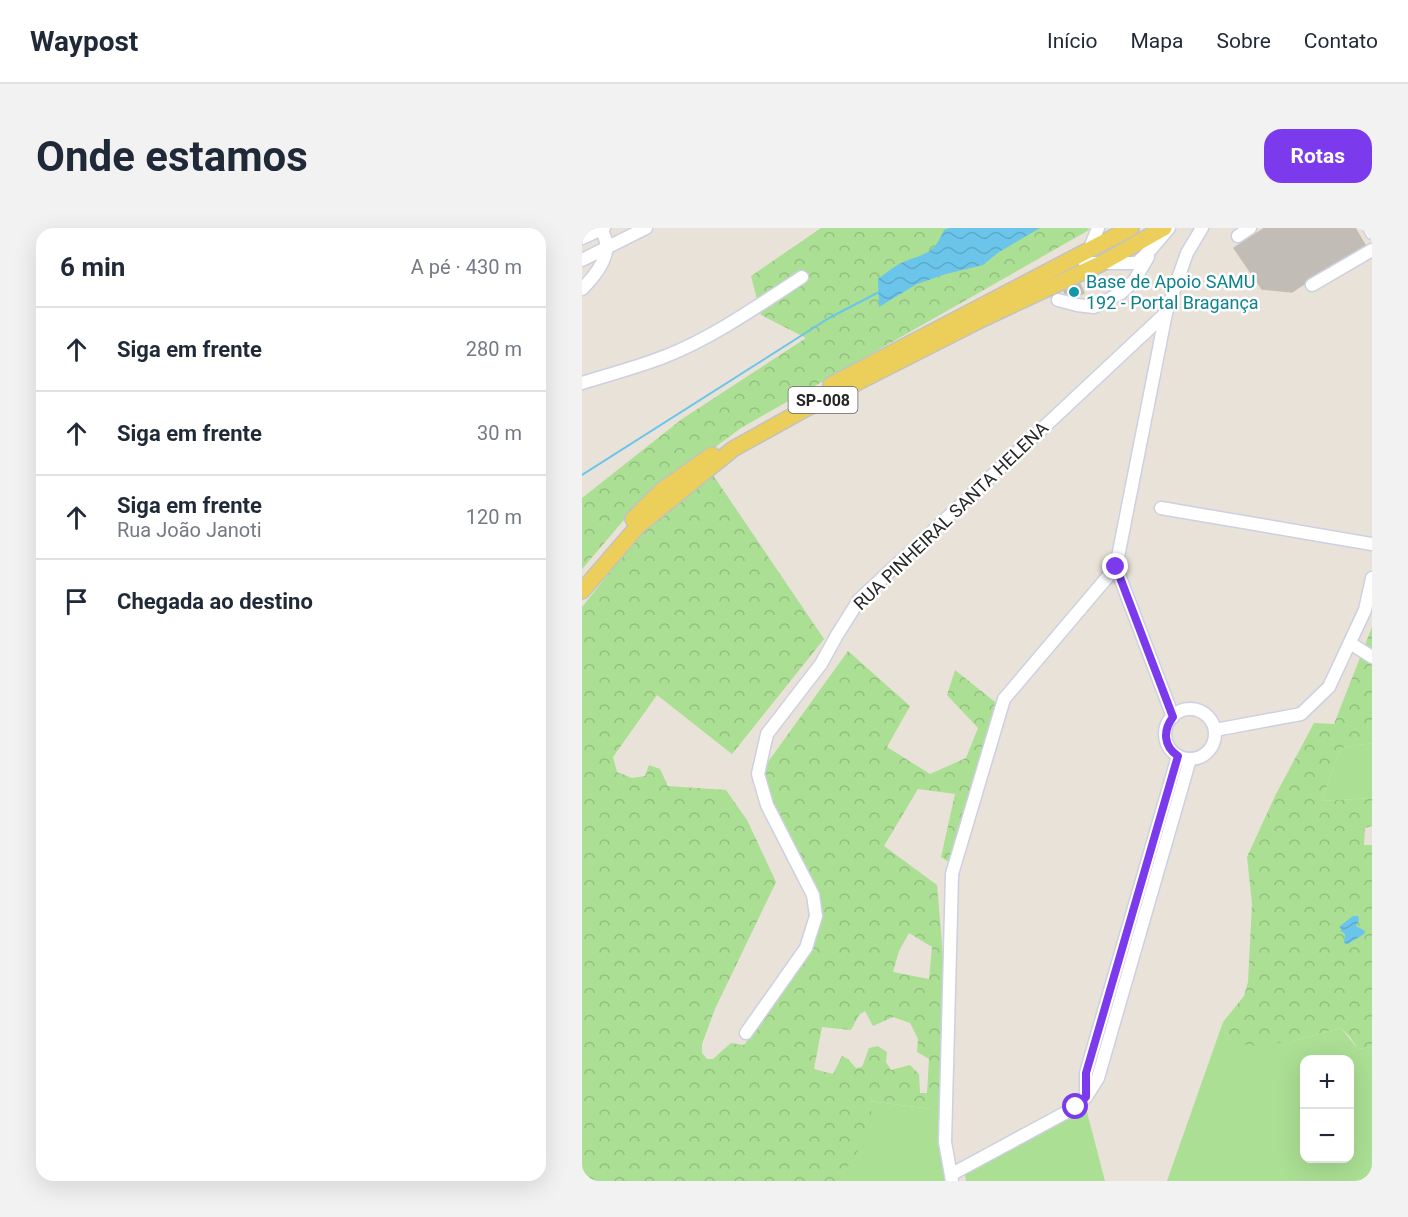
<!DOCTYPE html>
<html lang="pt">
<meta charset="utf-8">
<style>
:root{--surface:#fff;--page:#f2f2f3;--text:#1f2937;--muted:#747a83;--line:#e0e1e3;--accent:#7c3aed}
body{margin:0;font-family:Roboto,sans-serif;background:var(--page);color:var(--text)}
.controls{position:absolute;right:18px;bottom:18px;display:grid;overflow:hidden;border-radius:12px;box-shadow:0 6px 24px #0002}
.controls button{width:54px;height:54px;display:grid;place-items:center;padding:0;border:0;border-bottom:2px solid var(--line);background:var(--surface);color:var(--text);font:30px sans-serif}
.stop{position:absolute;width:18px;height:18px;margin:-14px;border:4px solid #7c3aed;border-radius:50%;background:#fff}
.stop.end{background:#7c3aed;border-color:#fff;box-shadow:0 2px 6px #0008}
.list{margin:0;padding:0;list-style:none}
h2{display:flex;justify-content:space-between;align-items:center;height:78px;margin:0;padding:0 24px;font-size:26px}
h2 small{font-size:20px;font-weight:400;color:var(--muted)}
.list li{display:grid;grid-template-columns:39px 1fr auto;gap:18px;align-items:center;box-sizing:border-box;height:84px;padding:0 24px;border-top:2px solid var(--line)}
.list b{display:block;font-size:22px;white-space:nowrap}
.list p{margin:0;font-size:20px;white-space:nowrap;color:var(--muted)}
.list em{font-size:20px;font-style:normal;color:var(--muted)}
.icon{flex:none;width:33px;height:33px;fill:none;stroke:currentColor;stroke-width:2;stroke-linecap:round;stroke-linejoin:round}
.map{position:relative;flex:none;width:790px;height:953px;overflow:hidden;border-radius:18px}
header{display:flex;align-items:center;gap:36px;box-sizing:border-box;height:84px;padding:0 30px;background:var(--surface);border-bottom:2px solid var(--line)}
header strong{font-size:28px}
nav{display:flex;gap:33px;margin-inline-start:auto;font-size:21px}
.intro{display:flex;align-items:center;justify-content:space-between;box-sizing:border-box;height:144px;padding:0 36px}
h1{margin:0;font-size:42px}
.button{padding:15px 27px;border-radius:18px;background:var(--accent);color:#fff;font-size:21px;font-weight:700}
main{display:flex;gap:36px;padding:0 36px}
aside{flex:1;background:var(--surface);border-radius:18px;box-shadow:0 6px 24px #0002}
.map>svg:first-child{display:block}
.grass{fill:#abdf94;fill-rule:evenodd}
.forest{fill:url(#forest-crowns);fill-rule:evenodd}
.water{fill:url(#water-waves)}
.lines{fill:none;stroke-linecap:round;stroke-linejoin:round}
.stream{stroke:#6bc5eb;stroke-width:2}
.building{fill:#c1bcb5;stroke:#c4beb2;stroke-width:1.5}
.minor-casing{stroke:#cdd0e0;stroke-width:15}
.major-casing{stroke:#c2c2c2;stroke-width:18}
.minor{stroke:#fff;stroke-width:12}
.major{stroke:#eccf5a;stroke-width:15}
.route{stroke:#7c3aed;stroke-width:8}
.culture-dot{fill:#0f9aa8;stroke:#fff;stroke-width:2}
.labels{text-anchor:middle;stroke-width:5;stroke-linejoin:round;paint-order:stroke}
.shield{fill:#fff;stroke:#676767;stroke-width:1.5}
.shield-label{font-size:16px;font-weight:bold;fill:#262626}
.culture-label{font-size:18px;fill:#0d838f;stroke:#fff;text-anchor:start}
.street-label{font-size:18px;fill:#262626;stroke:#fff}
</style>
<header>
<strong>Waypost</strong>
<nav><a>Início</a><a>Mapa</a><a>Sobre</a><a>Contato</a></nav>
</header>
<div class="intro"><h1>Onde estamos</h1><a class="button">Rotas</a></div>
<main>
<aside>
<h2>6 min<small>A pé · 430 m</small></h2>
<ul class="list">
<li><svg class="icon" aria-label="ahead" viewBox="0 0 24 24"><path d="M12 20V5M6 11l6-6 6 6"/></svg><div><b>Siga em frente</b></div><em>280 m</em></li>
<li><svg class="icon" aria-label="ahead" viewBox="0 0 24 24"><path d="M12 20V5M6 11l6-6 6 6"/></svg><div><b>Siga em frente</b></div><em>30 m</em></li>
<li><svg class="icon" aria-label="ahead" viewBox="0 0 24 24"><path d="M12 20V5M6 11l6-6 6 6"/></svg><div><b>Siga em frente</b><p>Rua João Janoti</p></div><em>120 m</em></li>
<li><svg class="icon" aria-label="arrive" viewBox="0 0 24 24"><path d="M6 21V4h12l-3 4 3 4H6"/></svg><div><b>Chegada ao destino</b></div></li>
</ul>
</aside>
<div class="map">
<svg width="790" height="953" viewBox="0 0 790 953">
<defs>
<pattern id="forest-crowns" width="20" height="18" patternUnits="userSpaceOnUse" patternTransform="scale(1.5)"><rect width="20" height="18" fill="#abdf94"/><path d="M2 6a3 3 0 1 1 6 0M12 15a3 3 0 1 1 6 0" fill="none" stroke="#93bf7f"/></pattern>
<pattern id="water-waves" width="16" height="10" patternUnits="userSpaceOnUse" patternTransform="scale(1.5)"><rect width="16" height="10" fill="#6bc5eb"/><path d="M0 5q4-4 8 0t8 0" fill="none" stroke="#5da9c9"/></pattern>
</defs>
<rect width="100%" height="100%" fill="#e9e2d8"/>
<g class="grass">
<path d="M790 515V570L739 573 759 520Z"/>
<path d="M641 794 647 812 711 813 759 800 776 821 790 819V953H585ZM722 832H768V930H722Z"/>
<path d="M287 873 357 882 360 923 366 953H257Z"/>
<path d="M500 883 505 884 523 953H384L382 939Z"/>
</g>
<g class="forest">
<path d="M239 0H506L507 2 159 200 74 263 41 293 0 341V270L100 191 224 110 179 87 169 48Z"/>
<path d="M131 247 242 411 150 526 75 467 31 529 35 544 50 550 63 548 67 537 78 541 86 558 144 562 165 592 194 654 133 781 120 816V825L125 831H131L149 815 162 817 224 731 237 679 186 576 178 545 266 423 328 478 305 519 348 546 384 530 396 500 365 467 373 442 418 478 370 636 359 629 373 566 336 561 302 618 355 657 363 751 357 882 287 873 292 897 257 953H0V379L61 302ZM327 705 350 719 347 751 311 744 317 723ZM283 783 291 798 311 789 328 795 336 811 335 824 347 831 345 865H338L337 846 328 837 309 842 304 834 305 824 296 818 287 820 280 839 274 840 266 831 260 828 251 846 232 841 240 799 269 802 277 787Z"/>
<path d="M790 399V515L759 520 739 573 790 570V598L783 600 782 617H790V819L776 821 768 809 759 800 711 813 669 818 647 812 641 794 662 768 666 754 670 676 665 629 693 568 732 495 752 496Z"/>
</g>
<g class="water">
<path d="M367 0H458L417 24 401 37 364 46 335 56 297 79 296 51C303 46 311 39 319 35 342 25 351 28 362 2Z"/>
<path d="M771 688H776L777 692 774 698 783 703 782 706 766 716 762 715 763 706 759 703 758 698Z"/>
</g>
<g class="lines">
<path class="stream" d="M0 247 247 90 299 63"/>
</g>
<g class="building">
<path d="M683 0H773L783 17 726 50 722 56 710 64 680 61 652 20Z"/>
<path d="M498 56 502 65 495 68 483 65 482 63Z"/>
</g>
<g class="lines">
<defs>
<g id="minor">
<path d="M516 0 508 20 501 31 503 35H555L569 21 587 0"/>
<path d="M787 0 790 5"/>
<path d="M656 8 668 0"/>
<path d="M0 10 22 0"/>
<path d="M0 32 64 0"/>
<path d="M730 57 790 22"/>
<path d="M0 61C16 45 35 20 17 0"/>
<path d="M476 72 495 77 512 79 539 65 552 53 566 29"/>
<path d="M0 155C28 146 57 139 84 128 132 109 177 77 220 49"/>
<path d="M579 280 790 316"/>
<path d="M534 339 591 489"/>
<path d="M768 415 790 429"/>
<circle cx="608" cy="506" r="25"/>
<path d="M633 502 719 486 747 459 783 382 790 350"/>
<path d="M164 805 224 720 234 688 231 667 185 577 176 546 185 506 239 436 255 407 277 372 584 85"/>
<path d="M504 868V845L596 528"/>
<path d="M370 946 494 879 504 869 516 850 608 531"/>
<path d="M370 953 363 914 370 646 422 471 534 339 584 85 605 25 620 0"/>
</g>
<g id="major">
<path d="M249 157 549 0"/>
<path d="M51 291 79 263 130 227"/>
<path d="M0 363 56 298 151 221 223 181 398 92 520 35 582 0"/>
</g>
</defs>
<use href="#minor" class="minor-casing"/>
<use href="#major" class="major-casing"/>
<use href="#minor" class="minor"/>
<use href="#major" class="major"/>
</g>
<g class="lines">
<path class="route" d="M494 879 504 869V845L596 528C581 518 581 502 591 489L534 339"/>
</g>
<circle class="culture-dot" cx="492" cy="64" r="6"/>
<g class="labels">
<rect class="shield" x="206.5" y="159" width="69" height="26" rx="4.5"/>
<g class="shield-label">
<text x="241" y="178">SP-008</text>
</g>
<g class="culture-label">
<text x="504" y="60">Base de Apoio SAMU<tspan x="504" dy="21">192 - Portal Bragança</tspan></text>
</g>
<g class="street-label">
<text transform="translate(369 288) rotate(-44)" y="6">RUA PINHEIRAL SANTA HELENA</text>
</g>
</g>
</svg>
<div class="controls">
<button>+</button>
<button>−</button>
</div>
<div class="stop" style="left:494px;top:879px"></div>
<div class="stop end" style="left:534px;top:339px"></div>
</div>
</main>
